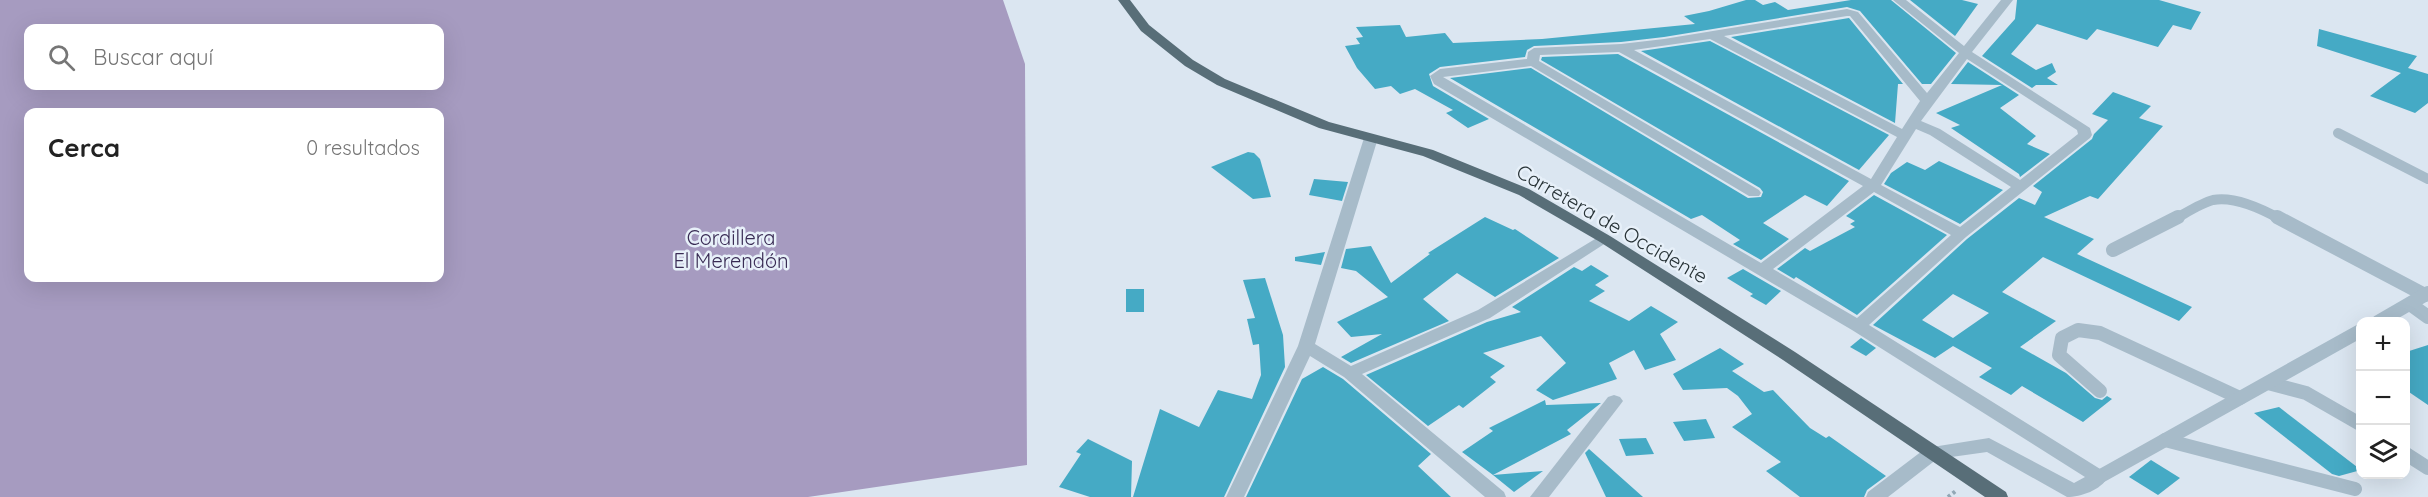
<!DOCTYPE html>
<html lang="es">
<meta charset="utf-8">
<style>
:root{--surface:#fff;--page:#f6f6f6;--text:#222;--muted:#767676;--line:#e0e0e0}
body{margin:0;font-family:Quicksand,sans-serif;background:var(--page);color:var(--text)}
.controls{position:absolute;right:18px;bottom:18px;display:grid;overflow:hidden;border-radius:12px;box-shadow:0 6px 24px #0002}
.controls button{width:54px;height:54px;display:grid;place-items:center;padding:0;border:0;border-bottom:2px solid var(--line);background:var(--surface);color:var(--text);font:30px sans-serif}
.list{margin:0;padding:0;list-style:none}
h2{display:flex;justify-content:space-between;align-items:center;height:78px;margin:0;padding:0 24px;font-size:26px}
h2 small{font-size:20px;font-weight:400;color:var(--muted)}
.icon{flex:none;width:33px;height:33px;fill:none;stroke:currentColor;stroke-width:2;stroke-linecap:round;stroke-linejoin:round}
.map{position:relative;flex:none;width:2428px;height:497px;overflow:hidden}
.search{position:absolute;background:var(--surface);box-shadow:0 6px 24px #0002;left:24px;top:24px;width:420px;height:66px;display:flex;align-items:center;gap:15px;box-sizing:border-box;padding:0 21px;border-radius:12px;color:var(--muted);font-size:22px}
.panel{position:absolute;background:var(--surface);box-shadow:0 6px 24px #0002;left:24px;top:108px;width:420px;height:174px;border-radius:12px}
.map>svg:first-child{display:block}
.green{fill:#a69bc0;fill-rule:evenodd}
.building{fill:#45aac5;fill-rule:evenodd}
.lines{fill:none;stroke-linecap:round;stroke-linejoin:round}
.path{stroke:#91a7b5;stroke-width:4;stroke-dasharray:3 3;stroke-linecap:butt}
.lane-far1{stroke:#a7bbc9;stroke-width:10}
.lane{stroke:#a7bbc9;stroke-width:14}
.street{fill:#a7bbc9;fill-rule:evenodd}
.primary{fill:#586e78;fill-rule:evenodd}
.labels{text-anchor:middle;stroke-width:5;stroke-linejoin:round;paint-order:stroke}
.street-label{font-size:20px;fill:#273236;stroke:#e7f0f9}
.park-label{font-size:20px;fill:#392b54;stroke:#e7f0f9}
</style>
<div class="map">
<svg width="2428" height="497" viewBox="0 0 2428 497">
<rect width="100%" height="100%" fill="#dbe6f1"/>
<path class="green" d="M0 0H1003L1025 64 1027 465 808 497H0ZM28 28H440V86H28ZM28 112H440V278H28Z"/>
<g class="building">
<path d="M1746 0H1755L1763 5 1775 2 1788 10 1851 0H1891L1956 53 1931 84H1922L1860 11 1847 7 1664 37 1621 42 1534 46 1527 50 1525 57 1440 67 1429 74 1433 86 1489 119 1468 128 1446 113 1453 110 1415 89 1400 94 1391 86 1375 89 1357 68 1345 46 1360 44 1356 38 1363 37 1356 27 1400 25 1406 37 1445 33 1453 43 1542 39 1695 24 1684 16 1709 11Z"/>
<path d="M1910 0H1962L1978 4 1955 36Z"/>
<path d="M2017 0H2159L2201 12 2191 30 2173 25 2158 47 2097 29 2087 40 2037 24 2011 54 2036 70 2052 63 2056 72 2047 78 2058 85H2036L2032 88 1982 56 2015 19Z"/>
<path d="M1849 18 1903 84H1898L1895 123 1731 37Z"/>
<path d="M2319 29 2417 56 2408 68 2428 74V103L2415 113 2370 96 2401 73 2317 46Z"/>
<path d="M1710 41 1889 135 1859 170 1641 51Z"/>
<path d="M1618 54 1849 181 1827 206 1805 195 1763 223 1789 239 1761 260 1733 244 1740 240 1702 215 1691 219 1450 78 1531 68 1748 198 1761 197 1763 192 1760 188 1541 60 1542 57Z"/>
<path d="M1968 62 2019 95 2000 108 2036 136 2027 144 2050 154 2020 177 2019 174 1951 128 1960 125 1936 113 2002 85 1951 84Z"/>
<path d="M2113 92 2151 106 2139 118 2163 126 2098 199 2090 196 2044 217 2094 239 2077 254 2192 307 2179 321 2043 257 2002 292 2056 321 2020 347 2066 373 2095 398 2102 400 2107 396 2112 399 2083 422 2022 386 2011 395 1979 377 1992 368 1953 346 1935 358 1873 325 1967 239 2019 198 2035 205 2042 192 2033 186 2092 139 2094 134 2108 120 2092 114ZM1953 294 1989 313 1953 338 1922 320Z"/>
<path d="M1248 152 1254 153 1260 159 1271 197 1253 199 1211 167Z"/>
<path d="M1939 161 2003 190 1960 224 1884 184 1891 173 1907 162 1925 170Z"/>
<path d="M1314 179 1348 182 1342 201 1309 195Z"/>
<path d="M1874 195 1947 235 1857 315 1796 277 1794 279 1777 269 1805 248 1810 251 1855 227 1850 224 1855 221 1846 216Z"/>
<path d="M1485 217 1513 230 1515 229 1559 258 1495 297 1457 273 1423 299 1449 321 1351 363 1341 357 1382 334 1351 337 1337 322 1388 297 1356 271 1341 268 1346 249 1371 246 1391 283 1430 254 1428 253Z"/>
<path d="M1325 252 1321 265 1295 261V257Z"/>
<path d="M1591 265 1609 276 1595 285 1605 291 1589 301 1629 321 1651 306 1678 322 1660 334 1676 360 1645 370 1634 350 1609 363 1617 379 1553 400 1536 390 1566 363 1541 336 1483 353 1505 366 1490 377 1496 382 1463 408 1459 405 1428 426 1366 375 1487 322 1521 312 1512 307 1574 267 1582 271Z"/>
<path d="M1743 269 1781 291 1766 305 1750 296 1753 294 1727 278Z"/>
<path d="M1265 278 1283 335 1285 367 1224 497H1133L1160 409 1199 427 1218 390 1252 399 1261 375 1259 344 1253 345 1247 319 1255 318 1243 280Z"/>
<rect x="1126" y="289" width="18" height="23"/>
<path d="M1861 338 1876 348 1866 356 1850 347Z"/>
<path d="M2428 345V405L2406 390V352Z"/>
<path d="M1720 348 1744 364 1732 371 1764 392 1773 390 1810 428 1826 438 1829 436 1886 476 1867 490 1864 497H1800L1766 471 1781 462 1732 427 1752 414 1738 396 1727 388 1683 390 1673 374Z"/>
<path d="M1323 367 1343 379 1431 454 1418 466 1451 497H1246L1302 379Z"/>
<path d="M1545 400 1546 405 1601 403 1567 430 1571 434 1493 475 1462 452 1493 431 1489 428Z"/>
<path d="M2279 407 2361 470 2339 476 2332 474 2254 413Z"/>
<path d="M1706 419 1715 438 1684 441 1673 422Z"/>
<path d="M1646 438 1654 454 1626 456 1619 439Z"/>
<path d="M1088 439 1132 461 1131 497H1090L1059 487 1081 454 1076 452Z"/>
<path d="M1589 449 1643 497H1606L1585 453Z"/>
<path d="M2151 460 2180 478 2158 495 2129 477Z"/>
<path d="M1543 471 1514 492 1493 475Z"/>
</g>
<g class="lines">
<path class="path" d="M1948 497 1957 490"/>
<g class="lane-far1">
<path d="M2338 133 2428 179"/>
<path d="M2175 219C2186 213 2201 203 2213 200 2234 196 2262 209 2280 219"/>
</g>
<g class="lane">
<path d="M2277 217 2425 295"/>
<path d="M2113 250 2178 217"/>
<path d="M2410 304 2428 317"/>
<path d="M2378 322 2428 293"/>
<path d="M2268 383 2306 393 2360 424"/>
<path d="M2100 391 2059 355 2062 338 2078 330 2100 333 2240 398"/>
<path d="M2165 440 2355 489"/>
<path d="M2406 454 2428 468"/>
<path d="M2099 477 2360 331"/>
</g>
<g class="street">
<path d="M1893 0H1906L1964 46 2001 0H2013L1972 52 2090 128 2092 135 2090 138 1966 237 1869 325 2105 472 2108 477C2101 490 2081 497 2067 497L1987 452 1937 459 1888 497H1866L1868 492 1926 448 1989 438 2074 483 2085 477 1852 330 1434 84 1430 76 1440 69 1527 59 1528 52 1534 48 1621 44 1664 39 1847 9 1858 12 1927 93 1959 53ZM1847 16H1850L1920 101 1902 129 1724 36ZM1710 39 1897 137 1871 179 1634 50ZM1619 52 1863 186 1761 263 1443 77 1531 66 1749 196H1759L1761 193 1759 190 1539 61 1540 55ZM1967 59 2077 130 2078 134 2020 180 1940 129 1921 121ZM1916 129 1930 135 2011 187 1960 227 1881 185ZM1874 192 1951 235 1857 318 1773 269Z"/>
<path d="M1371 134 1378 138 1315 344 1351 366 1478 310 1600 236 1605 234 1612 239 1490 318 1362 374 1504 492 1506 497H1485L1344 377 1310 356 1244 497H1226L1298 346 1364 138Z"/>
<path d="M1614 395 1620 397 1623 401 1620 405 1549 497H1530L1608 397Z"/>
</g>
<path class="primary" d="M1118 0H1130L1149 25 1193 60 1225 79 1329 122 1433 150 1529 189 1610 236 1795 352 2006 492 2008 497H1985L1783 360 1600 242 1519 195 1423 156 1319 128 1217 85 1185 66 1141 31Z"/>
</g>
<g class="labels">
<g class="street-label">
<text transform="translate(1612 224) rotate(30)" y="7">Carretera de Occidente</text>
</g>
<g class="park-label">
<text x="731" y="245">Cordillera<tspan x="731" dy="23">El Merendón</tspan></text>
</g>
</g>
</svg>
<div class="controls">
<button>+</button>
<button>−</button>
<button><svg class="icon" aria-label="layers" viewBox="0 0 24 24"><path d="M12 4l9 5-9 5-9-5zM3 14l9 5 9-5"/></svg></button>
</div>
<div class="search"><svg class="icon" aria-label="search" viewBox="0 0 24 24"><circle cx="10" cy="10" r="6"/><path d="M15 15l6 6"/></svg>Buscar aquí</div>
<section class="panel">
<h2>Cerca<small>0 resultados</small></h2>
<ul class="list">
</ul>
</section>
</div>
